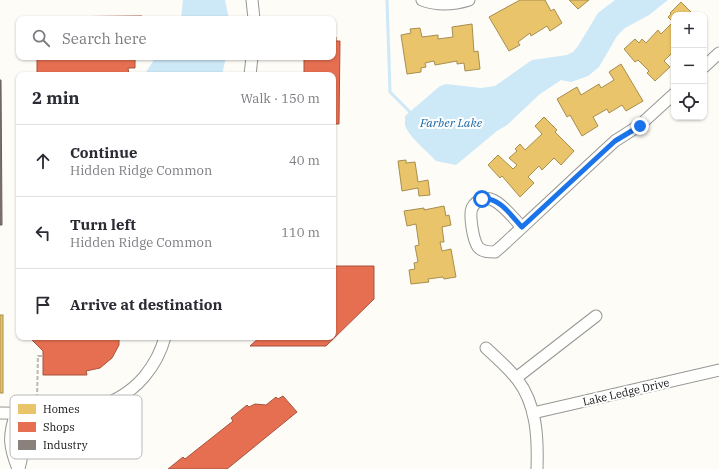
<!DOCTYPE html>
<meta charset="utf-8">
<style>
:root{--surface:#fff;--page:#f7f7f7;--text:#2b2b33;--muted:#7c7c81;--line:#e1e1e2}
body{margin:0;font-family:"IBM Plex Serif",serif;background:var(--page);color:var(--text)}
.controls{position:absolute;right:12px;top:12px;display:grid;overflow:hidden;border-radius:8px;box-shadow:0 1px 3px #0004}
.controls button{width:36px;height:36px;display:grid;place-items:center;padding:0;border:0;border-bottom:1px solid var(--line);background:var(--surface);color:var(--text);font:20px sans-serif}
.stop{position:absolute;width:12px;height:12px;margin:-9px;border:3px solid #1a73e8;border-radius:50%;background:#fff}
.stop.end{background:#1a73e8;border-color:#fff;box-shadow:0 1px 4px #0008}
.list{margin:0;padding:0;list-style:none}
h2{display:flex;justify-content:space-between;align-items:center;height:52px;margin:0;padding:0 16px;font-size:17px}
h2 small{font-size:13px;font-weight:400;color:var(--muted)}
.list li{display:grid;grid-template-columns:26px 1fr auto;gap:12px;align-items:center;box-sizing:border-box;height:72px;padding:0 16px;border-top:1px solid var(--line)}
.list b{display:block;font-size:15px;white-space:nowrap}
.list p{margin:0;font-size:13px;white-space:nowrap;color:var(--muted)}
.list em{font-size:13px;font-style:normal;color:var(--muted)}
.icon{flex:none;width:22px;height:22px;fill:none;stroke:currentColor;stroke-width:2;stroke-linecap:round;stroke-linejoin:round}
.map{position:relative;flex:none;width:719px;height:469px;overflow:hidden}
.search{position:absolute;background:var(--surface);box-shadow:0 1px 3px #0004;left:16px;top:16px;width:320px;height:44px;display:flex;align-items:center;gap:10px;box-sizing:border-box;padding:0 14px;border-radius:8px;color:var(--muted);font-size:15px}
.panel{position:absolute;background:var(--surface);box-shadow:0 1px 3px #0004;left:16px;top:72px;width:320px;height:268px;border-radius:8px}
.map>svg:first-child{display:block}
.water{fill:#cde8f7}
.homes{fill:#e9c46a;stroke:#a88e4f}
.shops{fill:#e76f51;stroke:#a7533e}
.industry{fill:#8a817c;stroke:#665f5c}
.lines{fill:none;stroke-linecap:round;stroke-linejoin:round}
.stream{stroke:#cde8f7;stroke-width:3}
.street-casing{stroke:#979795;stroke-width:13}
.path{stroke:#b9b9b8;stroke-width:2;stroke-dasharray:4 2;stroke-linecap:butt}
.street{stroke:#fffffe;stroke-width:11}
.route{stroke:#1a73e8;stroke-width:5}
.labels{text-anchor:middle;stroke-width:4;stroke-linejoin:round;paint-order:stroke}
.street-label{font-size:11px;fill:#111;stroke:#fff}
.water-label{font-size:12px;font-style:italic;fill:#1768a6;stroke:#fff}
.key{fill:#fff;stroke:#b8b8b8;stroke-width:1}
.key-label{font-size:11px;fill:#111}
</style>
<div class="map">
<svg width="719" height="469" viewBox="0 0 719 469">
<rect width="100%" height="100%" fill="#fdfcf7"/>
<g class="water">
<path d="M183 0H225L229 19H181Z"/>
<path d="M615 0H668L649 15 625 28 617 36 599 67 588 76 571 82 561 80 540 94 507 125 497 131 456 165 436 161C429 153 407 135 405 125 405 123 405 119 405 116L440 86 446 84 481 88 495 86 532 60 567 55 573 52 578 46 598 13Z"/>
<path d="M156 57H226L222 75H144Z"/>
</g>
<g class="homes">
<path d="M520 0H545L551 11 554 9 562 23 550 31 547 26 531 36 530 33 518 42 520 45 509 51 489 17Z"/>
<path d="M569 0H589L578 9Z"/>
<path d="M681 2 694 15H674V51L664 61 670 67 655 81 647 73 649 71 638 60 635 62 624 49 635 39 639 43 642 39 646 43 658 30 661 34 673 22 668 17 671 14 670 13Z"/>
<path d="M472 24 474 52 478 51 480 69 465 71 464 63 457 64V61L435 65 434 61 425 63 426 67 421 68V72L407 74 401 35 411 33 410 29 420 28 422 37 438 35V39L453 37 452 27Z"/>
<path d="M621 64 643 101 626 111 622 105 609 113 607 109 593 117 598 126 582 136 570 115 567 117 557 99 577 87 581 95 599 84 601 88 614 80 609 72Z"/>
<path d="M544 117 557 130 555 132 574 151 561 165 554 158 542 170 539 166 528 177 534 183 520 197 502 176 500 178 488 165 498 155 513 169 517 165 509 158 517 151 515 149 520 144 525 150 542 134 535 126Z"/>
<path d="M406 160V163L415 162 418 182 428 180 430 195 419 196 418 188 402 191 398 161Z"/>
<path d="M444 206 446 216 449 215 451 225 442 227 444 242H440L442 251 451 249 456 277 444 279 443 277 428 279 429 282 411 284 409 270 415 269 414 263 418 262 415 246 419 245 416 224 407 226 404 211 424 208V210Z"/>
<rect x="0" y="315" width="3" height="78"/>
</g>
<g class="shops">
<path d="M142 16V19H37V17Z"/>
<path d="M333 37H336V41H340L339 124H333V75H304V57H333Z"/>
<path d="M37 57H135V68H128L129 75H37Z"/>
<path d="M333 266H374V299L326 346H250L260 337H333Z"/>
<path d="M33 337H124L119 338V345L112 358 100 368 86 371 87 375H43V351L31 339Z"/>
<path d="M283 396 297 412 227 469H168L183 457 185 459 233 421 231 418 247 405 249 407 255 404 266 405 276 397 278 399Z"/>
</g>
<path class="industry" d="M0 80H1L2 225H0Z"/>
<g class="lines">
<path class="stream" d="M387 0 390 92 410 112"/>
<defs>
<g id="street">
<path d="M252 0 254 19"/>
<path d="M422 0C438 6 453 5 469 0"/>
<path d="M704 67 719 53"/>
<path d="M250 75 252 57"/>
<path d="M522 227C513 218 504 205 493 200 489 198 485 198 481 200 477 201 474 204 472 208 469 215 473 240 478 247 482 252 489 252 495 252L502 246 603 152 615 141 640 125 674 94"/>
<path d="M486 348C497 358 508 368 517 379 537 405 538 438 537 469"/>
<path d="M516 378 596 316"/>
<path d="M0 413C50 413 107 420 144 377 154 365 161 352 165 337"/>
<path d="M16 413C8 436 9 446 18 469"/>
<path d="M16 413 23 428V451L19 469"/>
<path d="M533 413 719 370"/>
</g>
</defs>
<use href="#street" class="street-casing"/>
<path class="path" d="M37 398 38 356H43"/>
<use href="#street" class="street"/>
</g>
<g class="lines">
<path class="route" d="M482 199C500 197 511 216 522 227L603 152 615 141 640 126"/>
</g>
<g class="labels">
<g class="street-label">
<text transform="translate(626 392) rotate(-13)" y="4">Lake Ledge Drive</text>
</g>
<g class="water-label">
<text x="451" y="127">Farber Lake</text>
</g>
</g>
<rect x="10" y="395" width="132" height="64" rx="6" class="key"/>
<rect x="18" y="404" width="18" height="10" fill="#e9c46a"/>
<rect x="18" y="422" width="18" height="10" fill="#e76f51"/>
<rect x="18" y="440" width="18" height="10" fill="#8a817c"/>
<g class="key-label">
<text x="43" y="413">Homes</text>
<text x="43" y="431">Shops</text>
<text x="43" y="449">Industry</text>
</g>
</svg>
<div class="controls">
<button>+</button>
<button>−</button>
<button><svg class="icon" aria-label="locate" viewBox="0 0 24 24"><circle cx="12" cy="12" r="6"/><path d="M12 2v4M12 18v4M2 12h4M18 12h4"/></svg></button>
</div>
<div class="stop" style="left:482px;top:199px"></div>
<div class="stop end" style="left:640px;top:126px"></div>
<div class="search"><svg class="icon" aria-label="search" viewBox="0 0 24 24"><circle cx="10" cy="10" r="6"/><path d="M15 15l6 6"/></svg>Search here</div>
<section class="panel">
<h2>2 min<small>Walk · 150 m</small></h2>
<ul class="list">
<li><svg class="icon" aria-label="ahead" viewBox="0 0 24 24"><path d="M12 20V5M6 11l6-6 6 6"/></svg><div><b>Continue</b><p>Hidden Ridge Common</p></div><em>40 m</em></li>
<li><svg class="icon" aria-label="left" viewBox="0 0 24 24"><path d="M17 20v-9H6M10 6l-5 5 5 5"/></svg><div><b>Turn left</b><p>Hidden Ridge Common</p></div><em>110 m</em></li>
<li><svg class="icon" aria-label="arrive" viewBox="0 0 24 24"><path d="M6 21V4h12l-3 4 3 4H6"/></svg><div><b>Arrive at destination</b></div></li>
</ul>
</section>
</div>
